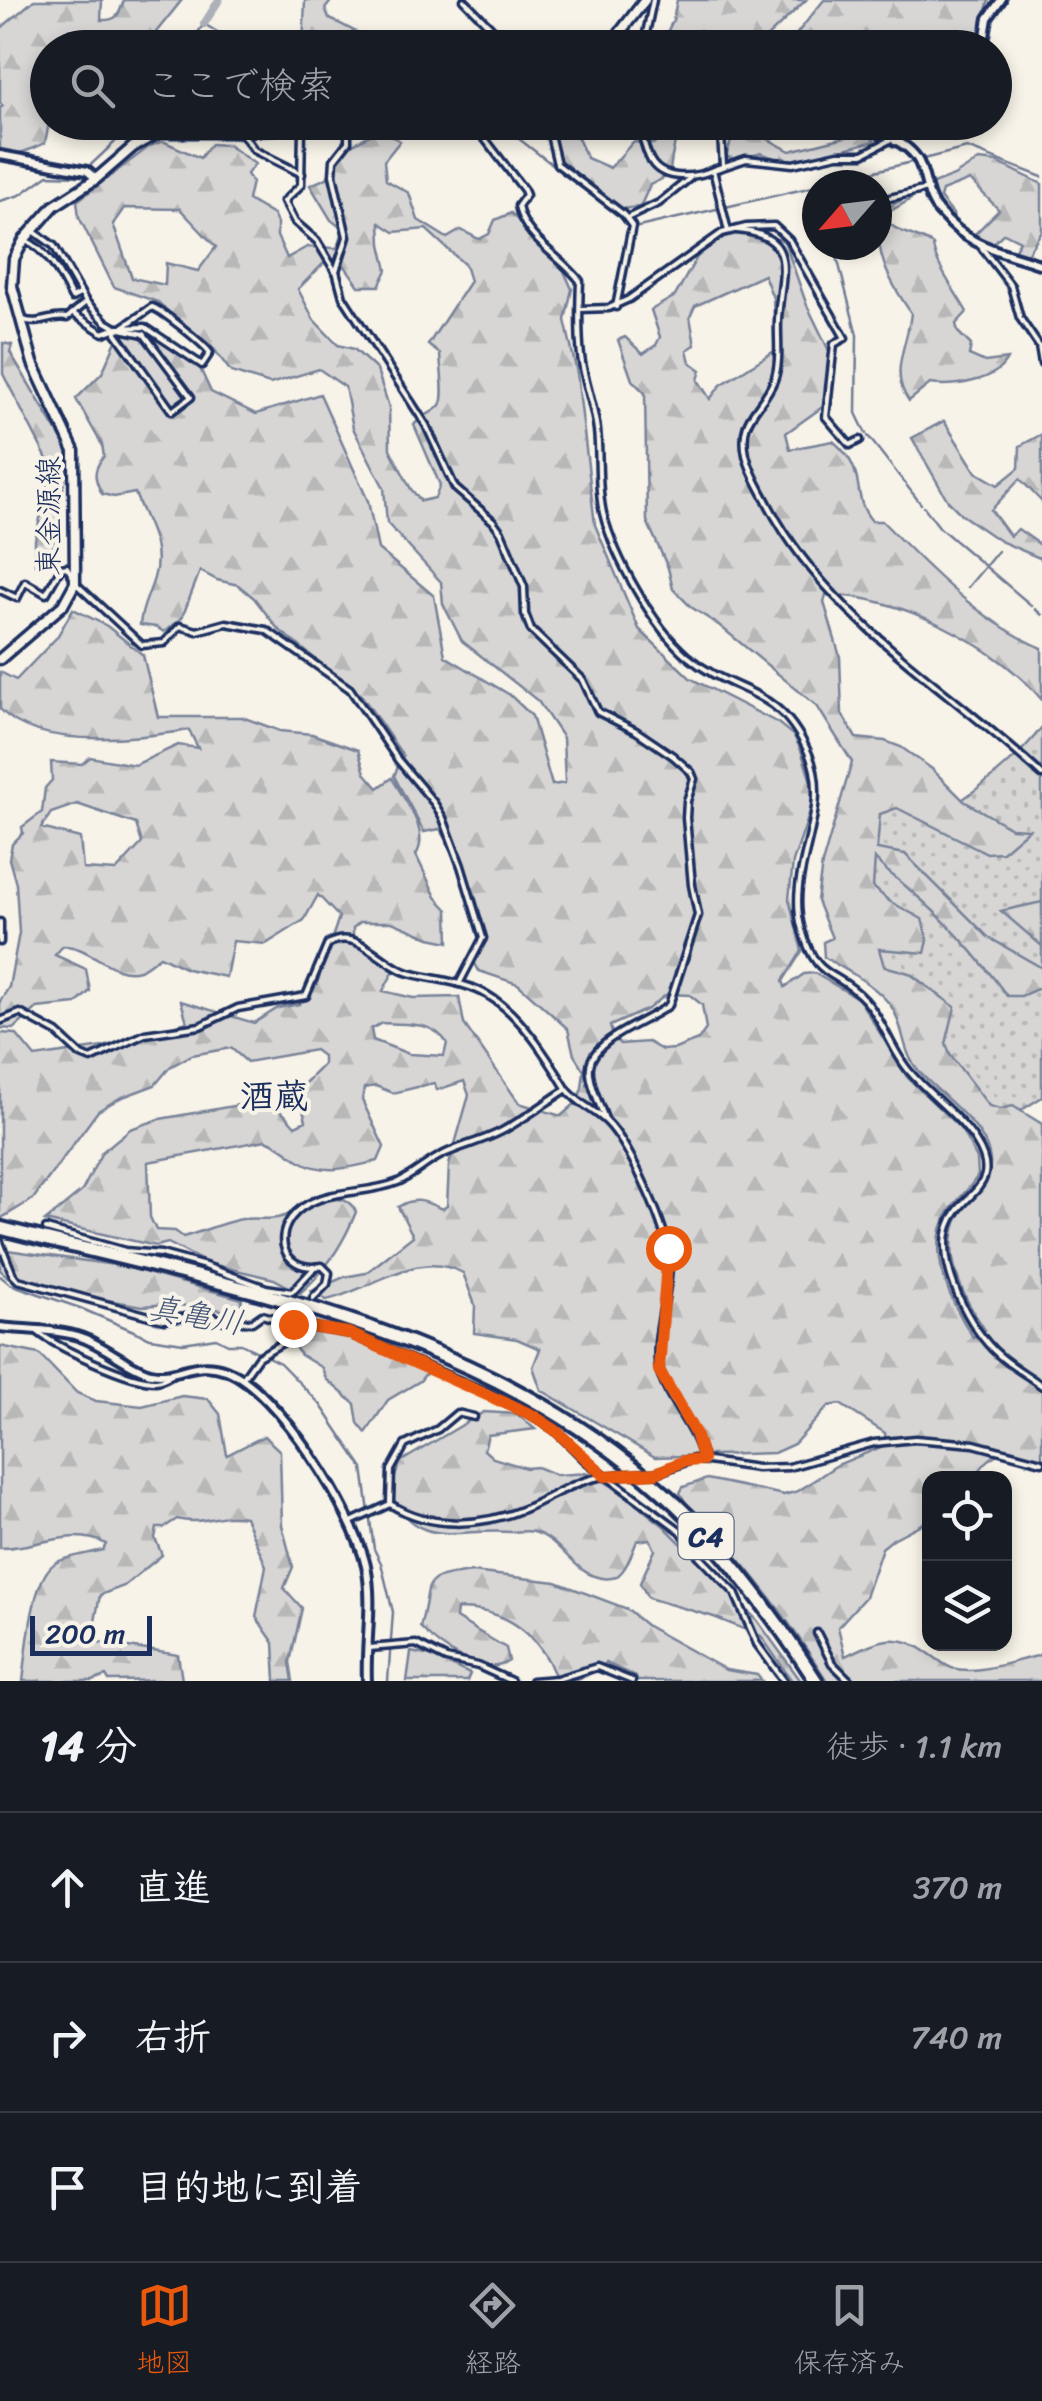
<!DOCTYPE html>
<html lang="ja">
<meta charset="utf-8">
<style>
:root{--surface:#171b24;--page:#242831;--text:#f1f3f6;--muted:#9ea1a6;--line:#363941;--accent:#ea580c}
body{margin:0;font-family:Sriracha,"Klee One",sans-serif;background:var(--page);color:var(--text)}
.controls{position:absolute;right:30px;bottom:30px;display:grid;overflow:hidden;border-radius:20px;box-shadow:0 5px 15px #0003}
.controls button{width:90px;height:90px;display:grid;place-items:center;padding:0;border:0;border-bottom:2px solid var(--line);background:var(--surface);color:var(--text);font:50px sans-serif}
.compass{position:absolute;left:802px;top:170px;width:90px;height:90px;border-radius:50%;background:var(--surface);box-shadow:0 5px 15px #0003;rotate:242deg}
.scale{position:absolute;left:30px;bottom:25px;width:122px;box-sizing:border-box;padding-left:10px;border:5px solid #1b2f5e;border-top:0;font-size:28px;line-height:35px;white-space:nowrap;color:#1b2f5e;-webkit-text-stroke:8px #f7f3e8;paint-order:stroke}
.stop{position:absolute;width:30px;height:30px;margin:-22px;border:8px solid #ea580c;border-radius:50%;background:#fff}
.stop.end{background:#ea580c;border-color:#fff;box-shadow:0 2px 10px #0008}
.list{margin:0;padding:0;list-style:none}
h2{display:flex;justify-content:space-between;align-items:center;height:130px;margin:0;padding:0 40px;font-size:42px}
h2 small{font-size:32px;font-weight:400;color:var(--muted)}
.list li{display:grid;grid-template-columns:65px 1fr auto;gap:30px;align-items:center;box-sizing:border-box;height:150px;padding:0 40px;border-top:2px solid var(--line)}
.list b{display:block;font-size:38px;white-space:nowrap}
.list em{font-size:32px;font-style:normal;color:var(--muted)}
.icon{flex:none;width:55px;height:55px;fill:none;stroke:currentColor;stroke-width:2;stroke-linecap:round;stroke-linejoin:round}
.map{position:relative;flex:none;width:1042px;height:1681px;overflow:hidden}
.search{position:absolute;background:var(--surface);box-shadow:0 5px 15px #0003;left:30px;right:30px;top:30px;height:110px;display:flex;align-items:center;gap:25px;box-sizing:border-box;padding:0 35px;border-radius:55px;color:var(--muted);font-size:38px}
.sheet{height:580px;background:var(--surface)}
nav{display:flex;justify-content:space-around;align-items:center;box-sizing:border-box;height:140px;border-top:2px solid var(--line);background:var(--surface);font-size:28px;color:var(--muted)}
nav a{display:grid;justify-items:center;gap:5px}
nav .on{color:var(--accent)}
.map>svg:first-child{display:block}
.grass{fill:url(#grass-dots);stroke:#798299;stroke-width:2.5}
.forest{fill:url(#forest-firs);stroke:#798299;stroke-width:2.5;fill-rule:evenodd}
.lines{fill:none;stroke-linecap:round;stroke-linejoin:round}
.stream{stroke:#727c95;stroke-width:2.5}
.river{stroke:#acb0b9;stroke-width:8}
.minor-casing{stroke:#1b2f5e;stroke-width:11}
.tertiary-casing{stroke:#1b2f5e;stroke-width:14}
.secondary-casing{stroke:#1b2f5e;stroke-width:15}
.motorway-casing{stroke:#1b2f5e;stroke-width:19}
.minor{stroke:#f7f3e8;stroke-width:4}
.tertiary{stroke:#f7f3e8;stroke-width:6}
.secondary{stroke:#f7f3e8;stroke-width:8}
.motorway{stroke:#f7f3e8;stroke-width:11}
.minor-bridge-casing{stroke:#1b2f5e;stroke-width:11;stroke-linecap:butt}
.minor-bridge{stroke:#f7f3e8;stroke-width:4}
.route{stroke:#ea580c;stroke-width:12}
.labels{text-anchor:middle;stroke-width:8;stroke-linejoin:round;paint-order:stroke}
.shield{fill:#f7f3e8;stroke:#5d6a87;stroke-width:2.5}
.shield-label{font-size:28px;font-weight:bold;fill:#1b2f5e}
.street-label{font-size:30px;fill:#1b2f5e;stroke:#f7f3e8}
.water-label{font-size:32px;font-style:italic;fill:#465679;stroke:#f7f3e8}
.quarter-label{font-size:35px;font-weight:bold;fill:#1b2f5e;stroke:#f7f3e8}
</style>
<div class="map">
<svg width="1042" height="1681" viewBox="0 0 1042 1681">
<defs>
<pattern id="grass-dots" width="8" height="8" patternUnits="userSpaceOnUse" patternTransform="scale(2.5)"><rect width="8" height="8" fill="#d7d6d4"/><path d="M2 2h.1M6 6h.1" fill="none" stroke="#b8b8b8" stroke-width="1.8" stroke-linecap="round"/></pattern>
<pattern id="forest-firs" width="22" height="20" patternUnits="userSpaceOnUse" patternTransform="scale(2.5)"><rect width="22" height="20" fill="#d7d6d4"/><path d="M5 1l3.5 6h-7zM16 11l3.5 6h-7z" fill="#b8b8b8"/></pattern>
</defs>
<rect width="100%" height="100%" fill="#f7f3e8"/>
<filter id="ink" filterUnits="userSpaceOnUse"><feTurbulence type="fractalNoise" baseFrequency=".01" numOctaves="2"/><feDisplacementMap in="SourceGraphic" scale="20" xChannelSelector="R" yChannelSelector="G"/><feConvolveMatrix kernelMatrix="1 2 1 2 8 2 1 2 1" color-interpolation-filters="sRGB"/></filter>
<g filter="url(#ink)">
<path class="grass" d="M1042 727V1097L1009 1118H996L959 1074 943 1038 875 962 882 940 868 894 878 786 938 817C977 789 1013 765 1042 727Z"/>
<g class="forest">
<path d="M34 0H102L101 20C118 21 119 14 124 0H182L144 47 48 48 49 123 45 143C30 150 17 156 0 154V108L3 106 0 103V29Z"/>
<path d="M305 0H332L325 9 329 18 360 34 370 47H303Z"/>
<path d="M677 0H806L757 47H660L673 20Z"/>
<path d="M824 0H989L975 47H786Z"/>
<path d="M551 123H571L587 158 610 168 633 142 653 144 676 129C676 146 670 158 670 175L650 185 640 207 620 209 559 159Z"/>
<path d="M735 128 762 136 790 151 865 132 875 141 802 160 777 159 761 153 739 159 726 157Z"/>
<path d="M381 129 400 141 384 161 386 180 409 193 418 220 447 238 461 230 479 239 489 234 495 220 511 213 564 271 572 289 565 320 577 373 595 525 639 629 690 678 778 723 794 736 801 750 812 785V806L793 862 789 899 802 951 783 981 785 987 804 974 814 973 859 999 907 1077 961 1129 977 1159 978 1175C970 1189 958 1198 949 1212 924 1249 952 1305 973 1337L985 1330C964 1300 940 1253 959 1216 969 1198 989 1187 990 1165 992 1128 937 1094 917 1069 902 1051 904 1025 891 1006 875 984 847 971 824 957L823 942 832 938 817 901 822 864 852 762 817 706 720 626 691 607 673 589 668 568 647 521 645 393 632 380 618 340 625 337 643 354 656 345 660 337 651 310 675 296 697 257 717 238 738 234 784 240 806 303 833 359 828 403 786 433 790 449 833 441C870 472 849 495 872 521H882C928 568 981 622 1042 648V700C997 645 897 594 826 595L824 602 840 657 842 714 856 738 885 741 901 747 932 769 964 801 1011 828 1029 829 1002 852 987 853 897 808 880 814 877 849 905 854 988 937 1042 968V987L1021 996H1007C980 959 946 920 910 890 898 879 885 871 875 859L873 887 889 901 922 919 928 940 925 953 879 949 884 966 909 973 955 1007 946 1044 950 1055 989 1106 1000 1109 1013 1106 1042 1124V1461C1009 1446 995 1446 974 1478H930L929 1520 893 1539 882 1548 865 1597 838 1627 845 1656C875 1642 896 1630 925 1651 934 1656 943 1665 952 1668 978 1675 1012 1661 1038 1656L1042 1652V1681H827C800 1638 772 1597 738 1558 719 1536 694 1519 680 1493L683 1487 707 1479 784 1495 798 1491 837 1465 886 1445 885 1433 840 1404 829 1406 794 1444 774 1453 655 1457 541 1390 533 1367 540 1349 517 1339 474 1333 475 1305 463 1273C417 1248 372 1290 326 1300L312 1291 344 1277 366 1273 413 1236 398 1207C414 1196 425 1201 442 1209L447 1206 449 1165 469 1095 464 1081 437 1090 434 1083 393 1093 376 1086 364 1088 362 1100 384 1147 378 1161C351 1167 326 1176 300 1161 288 1154 280 1145 266 1140L148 1162 150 1217 156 1230 175 1231 183 1237C201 1232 219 1224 237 1220 251 1217 264 1220 277 1218 301 1215 341 1181 356 1212 344 1242 325 1272 300 1293L274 1279 207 1263 168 1243 156 1246 45 1221 82 1191 102 1152 130 1129 160 1119 261 1101 284 1114 295 1126 306 1121 298 1090 323 1065V1056L315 1050 247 1062 231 1048 192 1055 170 1067 155 1085 120 1098 98 1111 33 1199 0 1219V1033L16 1034 35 1057 103 1047 187 1022 181 1001 254 1023 278 1008 299 1004 317 983 339 917 318 895 304 920 266 944 233 941 226 977 187 969 160 956C154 960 146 968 139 970 112 978 90 945 63 946L55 955 86 969 90 991 76 1004 37 1008 14 1029 0 1028V1001L9 987 19 933 16 884 9 859 12 844 23 833 22 827 42 812 45 788 52 780 51 762 82 764 90 757 135 765 178 745 198 748 189 730C139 738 38 751 0 709V672L16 680 57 637 73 609 107 626 143 655 158 717H242L280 731 312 734 358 750 365 773 378 788 392 778C404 800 431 831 416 855L436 897 448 910 449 942 430 938 392 922H360L353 928V936L367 952 396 967 383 991 413 998 459 997 464 1024 519 1103 561 1116 577 1102 582 1088 584 1071 574 1055 568 1029 518 984 479 971 473 960C476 953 481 944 481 936 484 901 459 857 440 829L424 832 394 776 403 756 362 696 278 629 254 598 238 585 217 580 200 571 182 618 164 632 156 627 140 625C141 608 149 595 154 578 164 545 145 522 135 493L114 497 102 494C94 478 92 471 104 456L102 445 76 399 102 373 119 334 141 329 199 366 211 392 256 414 320 394 368 501 378 549 434 596 445 656 510 695 532 716 552 785 565 783 563 738 538 701 462 641 443 604 441 582 387 523 384 488 353 428 345 387 319 369 270 384 231 372 211 345 188 330 158 302 114 287 79 217 77 201 150 146 163 141 200 158 211 144 228 145 255 164 247 174 252 182 248 200 273 215 277 223V236L287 258 307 247 337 248 344 230 331 220 310 185 327 178 344 149ZM124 208 180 209 216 247 198 271 166 263 165 285 132 278 113 224ZM380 223 394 232 426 229 465 265 470 281 428 345 440 354C440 365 446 398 440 405 434 413 421 416 414 425L440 485 435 498 421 501 411 489 390 449 389 407 377 370 354 349 338 345 314 320 298 289 326 261 340 259 359 286H379L387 270 381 244ZM764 275 773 298 776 350 721 385 710 399 698 380 701 370 690 362 687 350 695 345 690 317 695 306ZM77 804 136 824 142 843 116 871 83 869 80 838 41 828 51 813ZM667 994 690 995 702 1005 706 1029 698 1040 675 1049 662 1050 648 1042 620 1044 613 1037 610 1026 648 1009ZM382 1023C407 1025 432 1020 447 1043L444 1056 409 1054 373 1040 371 1029Z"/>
<path d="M979 160 997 162 1042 184V231L1027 254 1014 251 1020 241 1004 233 990 246 972 237 999 210 970 180 942 191 940 198 953 214 954 221 937 206 930 185 954 176Z"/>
<path d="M911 195V199L889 212 887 221C898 234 919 235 933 245 934 263 957 294 967 312L956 324 958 332 971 345 969 355 985 362 1007 359C996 382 952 387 930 384L909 401C888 373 908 344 911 313 886 276 877 257 877 213Z"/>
<path d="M3 343 12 345 10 352 68 450 56 542 44 562 35 564V540L47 489V459L3 374Z"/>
<path d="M944 421 976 472 998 485 1019 468 1020 446 1042 434V502L1020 479 991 510 1010 536 1018 529 1042 546V559L1000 541 962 515 948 501 912 438Z"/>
<path d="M1042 902V946L1001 911Z"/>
<path d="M7 1250 122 1266 242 1299 239 1312 168 1304 143 1306 88 1297 8 1277 0 1270V1256Z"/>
<path d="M298 1311 349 1327 427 1372 420 1381 388 1400 366 1433 358 1423 355 1404 326 1379 322 1368 301 1355 293 1345 289 1338 290 1326Z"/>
<path d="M0 1346 39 1354 77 1393 96 1401 142 1406 182 1396 208 1399 220 1414 227 1455 264 1436 280 1451 282 1525 293 1567 284 1588 302 1608 290 1662 293 1681H276L274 1643 256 1617 266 1566 245 1517C219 1512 203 1526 177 1519L163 1528H157L155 1538 162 1555 124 1586 100 1595 93 1632 98 1642 178 1655 182 1680 109 1681 106 1676 93 1681H23C27 1653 31 1575 57 1562 70 1556 88 1554 103 1550L106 1544C72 1526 35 1549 0 1548Z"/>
<path d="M484 1412 517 1414 535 1429 488 1435 484 1450 493 1458 526 1468 537 1467 556 1475 590 1473 612 1486 664 1526 757 1620 801 1681H792L761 1636 714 1617 648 1598 640 1583 655 1550 650 1539 637 1541C632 1552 625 1576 612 1578 577 1583 564 1540 534 1532 527 1530 518 1532 511 1532 458 1527 420 1552 389 1494L400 1462Z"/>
<path d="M473 1572 556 1582 625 1608 647 1626 726 1670 757 1675 762 1681H637L636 1677 606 1663C593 1673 580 1681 563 1681 555 1678 552 1669 549 1662 528 1625 498 1609 457 1609L456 1618 506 1648 509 1661C482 1680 438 1646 420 1627 434 1580 416 1578 473 1572Z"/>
<path d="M411 1652 431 1656 470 1674 467 1681H407Z"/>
</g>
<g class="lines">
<g class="stream">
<path d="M187 48 204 24 219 33 290 48"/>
<path d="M497 122 628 223"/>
<path d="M820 185 967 148 1042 177"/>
<path d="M0 201 20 195 48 175 79 176 114 143 131 122"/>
<path d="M634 228 817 186"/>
<path d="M834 245 857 335 856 413 866 434"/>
<path d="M868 436 921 504"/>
<path d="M924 507 940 528 1032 606"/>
<path d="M968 587 998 551"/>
<path d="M1035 609 1042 615"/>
<path d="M0 1276 10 1284 80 1308 150 1338 183 1343 216 1338 228 1344H241L280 1363 320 1404 363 1468 374 1549 381 1563 393 1612 388 1681"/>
</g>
<path class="river" d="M204 24 219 0"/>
<defs>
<g id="minor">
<path d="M464 0 511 48"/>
<path d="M643 48 653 0"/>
<path d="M472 122 524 190 526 195 518 206C524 239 561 256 580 281 579 305 578 332 581 356 584 381 594 405 597 430 600 457 597 487 603 513 614 557 653 627 687 656 735 697 777 683 808 752 835 812 784 870 802 930 817 983 836 968 865 1000 884 1021 891 1050 909 1071 930 1096 958 1114 976 1142 1005 1188 960 1192 949 1226 936 1265 970 1330 999 1355 1012 1367 1028 1375 1042 1386"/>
<path d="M547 122 557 164 623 214 632 226 616 307"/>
<path d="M631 122C646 137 641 140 649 157 659 181 692 179 713 170L728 231"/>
<path d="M348 123V142L334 160 333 175 347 237 336 271 343 297 426 425 455 488 493 521 501 532 524 587 525 614 531 630 583 680 598 712 636 731 673 756 691 772 694 779 687 801 686 818 692 885 698 915 669 1005C650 1021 593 1038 590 1066 588 1081 600 1105 605 1119"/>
<path d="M302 127 301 185 284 201 295 222 317 241 335 271"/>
<path d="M242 133 254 150 302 174"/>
<path d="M723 165 721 135 727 122"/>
<path d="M713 170 746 159 793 164 838 154H863L890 140"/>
<path d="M877 201 927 189"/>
<path d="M627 218 659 203 690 178"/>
<path d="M32 230 54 246 86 302 106 322 116 328 145 327 202 365 210 353C205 345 163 311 152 307L123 327"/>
<path d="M737 230C801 236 780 275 778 320 777 339 781 362 774 380 762 410 738 416 746 455 750 473 760 488 768 504 828 620 950 688 1042 775"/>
<path d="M25 240C48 250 61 276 72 298L80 294"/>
<path d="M982 248 1011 286 1020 318 1039 346 1042 364"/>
<path d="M580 309 609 308 629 299 722 233 746 227 774 226 789 240 845 338 834 344 826 417 850 445 860 440"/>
<path d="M72 313 103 333 114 329"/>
<path d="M24 320C39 326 51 315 67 318L86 302"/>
<path d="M116 328 144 334 191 397 172 411 116 333Z"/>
<path d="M75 583 142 645 164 643 180 626 197 631 226 623 266 630 350 689 398 760 434 803 443 818 461 866 483 938 459 984"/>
<path d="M0 590 17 598 25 582 46 594 61 568 67 567 73 577"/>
<path d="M0 922V942"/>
<path d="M0 1021 20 1013 57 1033 81 1055 91 1059 145 1034 200 1026 238 1008 306 996 328 944C358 926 382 966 409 973 435 980 465 981 489 996 521 1015 547 1057 566 1088 575 1102 595 1110 607 1122 629 1144 663 1220 668 1251 674 1286 650 1339 660 1372 669 1403 694 1425 703 1460"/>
<path d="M46 1229 125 1251 161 1254 205 1266 266 1288 292 1292 315 1267"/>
<path d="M0 1242 13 1275 18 1280 164 1320 208 1314 224 1321 252 1322 262 1315 293 1324 348 1333 484 1391 532 1415 555 1430 586 1461 681 1531 698 1555 735 1593 757 1644 784 1681"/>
<path d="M313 1298 327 1284 329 1273 322 1266C278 1274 269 1225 308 1204 336 1189 368 1194 398 1182 414 1175 428 1161 444 1154 463 1145 483 1141 502 1131 524 1119 545 1103 567 1089"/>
<path d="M38 1332C58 1348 131 1382 156 1381 160 1381 168 1377 171 1375"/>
<path d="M243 1378 258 1357 287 1340 293 1324 302 1313"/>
<path d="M656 1473 694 1459 757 1468 789 1467 874 1443 915 1439 974 1444 1042 1462"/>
<path d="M390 1502 391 1470 405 1445 438 1429 457 1413 474 1417"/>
<path d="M390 1504C430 1529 480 1527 524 1509 556 1495 581 1476 617 1475"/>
<path d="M349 1523 390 1504"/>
<path d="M817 1633 832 1663 850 1681"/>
<path d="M369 1648 416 1644 446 1659 478 1666 511 1681"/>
<path d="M532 1681 557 1679 597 1667 632 1681"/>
</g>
<g id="tertiary">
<path d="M983 48 988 18 1001 0"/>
<path d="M844 122C868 129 907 138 919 162 927 179 926 198 939 212 973 250 998 249 1042 265"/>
<path d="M895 141 918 122"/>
<path d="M0 155 87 171 96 179"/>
<path d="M0 1327C25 1330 60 1329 83 1338 105 1346 132 1369 151 1373 177 1379 193 1358 226 1370 278 1390 354 1512 366 1566 374 1605 365 1642 367 1681"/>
</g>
<g id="secondary">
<path d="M608 48 645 0"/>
<path d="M0 659 63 605 75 583 74 451 33 363 12 286 14 259 24 240 54 206 96 179 133 147 160 132H241L348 122"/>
</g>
<path id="motorway" d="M0 1228C245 1290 505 1332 691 1519 739 1568 779 1624 816 1681"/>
</defs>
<use href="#minor" class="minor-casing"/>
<use href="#tertiary" class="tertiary-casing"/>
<use href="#secondary" class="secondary-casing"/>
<use href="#motorway" class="motorway-casing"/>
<use href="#minor" class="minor"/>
<use href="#tertiary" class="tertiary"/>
<use href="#secondary" class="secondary"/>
<use href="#motorway" class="motorway"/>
<defs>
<path id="minor-bridge" d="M617 1475 656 1473"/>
</defs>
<use href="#minor-bridge" class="minor-bridge-casing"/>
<use href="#minor-bridge" class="minor-bridge"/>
</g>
</g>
<g class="lines" filter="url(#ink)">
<path class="route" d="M293 1324 348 1333 532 1415 555 1430 605 1476 656 1473 684 1461 703 1460 695 1433 659 1370 668 1248"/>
</g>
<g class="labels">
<rect class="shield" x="678.5" y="1513" width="55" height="46" rx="8"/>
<g class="shield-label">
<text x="706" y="1546">C4</text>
</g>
<g class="street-label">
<text transform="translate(49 516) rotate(-90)" y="10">東金源線</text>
</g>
<g class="water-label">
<text transform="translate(196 1315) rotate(10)" y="11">真亀川</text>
</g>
<g class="quarter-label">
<text x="274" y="1108">酒蔵</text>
</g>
</g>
</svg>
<div class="controls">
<button><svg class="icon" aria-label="locate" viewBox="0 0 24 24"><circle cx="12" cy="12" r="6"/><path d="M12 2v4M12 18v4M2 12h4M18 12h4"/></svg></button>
<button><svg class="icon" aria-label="layers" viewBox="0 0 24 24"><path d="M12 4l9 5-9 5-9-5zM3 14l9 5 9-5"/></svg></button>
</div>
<svg class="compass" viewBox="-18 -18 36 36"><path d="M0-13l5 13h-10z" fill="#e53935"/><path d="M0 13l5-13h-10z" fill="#9ea1a6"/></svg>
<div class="scale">200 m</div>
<div class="stop" style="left:668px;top:1248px"></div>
<div class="stop end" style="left:293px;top:1324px"></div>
<div class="search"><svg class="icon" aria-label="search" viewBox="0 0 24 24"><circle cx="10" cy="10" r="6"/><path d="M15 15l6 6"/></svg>ここで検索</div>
</div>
<section class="sheet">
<h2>14 分<small>徒歩 · 1.1 km</small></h2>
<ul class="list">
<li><svg class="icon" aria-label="ahead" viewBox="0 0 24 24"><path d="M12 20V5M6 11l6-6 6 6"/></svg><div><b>直進</b></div><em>370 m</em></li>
<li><svg class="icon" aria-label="right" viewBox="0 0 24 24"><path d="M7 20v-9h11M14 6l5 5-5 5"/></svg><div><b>右折</b></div><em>740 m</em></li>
<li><svg class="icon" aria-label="arrive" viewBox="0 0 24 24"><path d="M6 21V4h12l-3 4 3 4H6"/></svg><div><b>目的地に到着</b></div></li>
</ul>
</section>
<nav>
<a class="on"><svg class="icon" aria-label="map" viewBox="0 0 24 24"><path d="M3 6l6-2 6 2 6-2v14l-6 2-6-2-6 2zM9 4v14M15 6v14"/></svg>地図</a>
<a><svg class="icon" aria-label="directions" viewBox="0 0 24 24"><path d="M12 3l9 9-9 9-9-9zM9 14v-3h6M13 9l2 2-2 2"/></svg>経路</a>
<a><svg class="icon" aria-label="saved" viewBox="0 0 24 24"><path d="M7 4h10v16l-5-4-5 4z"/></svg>保存済み</a>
</nav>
